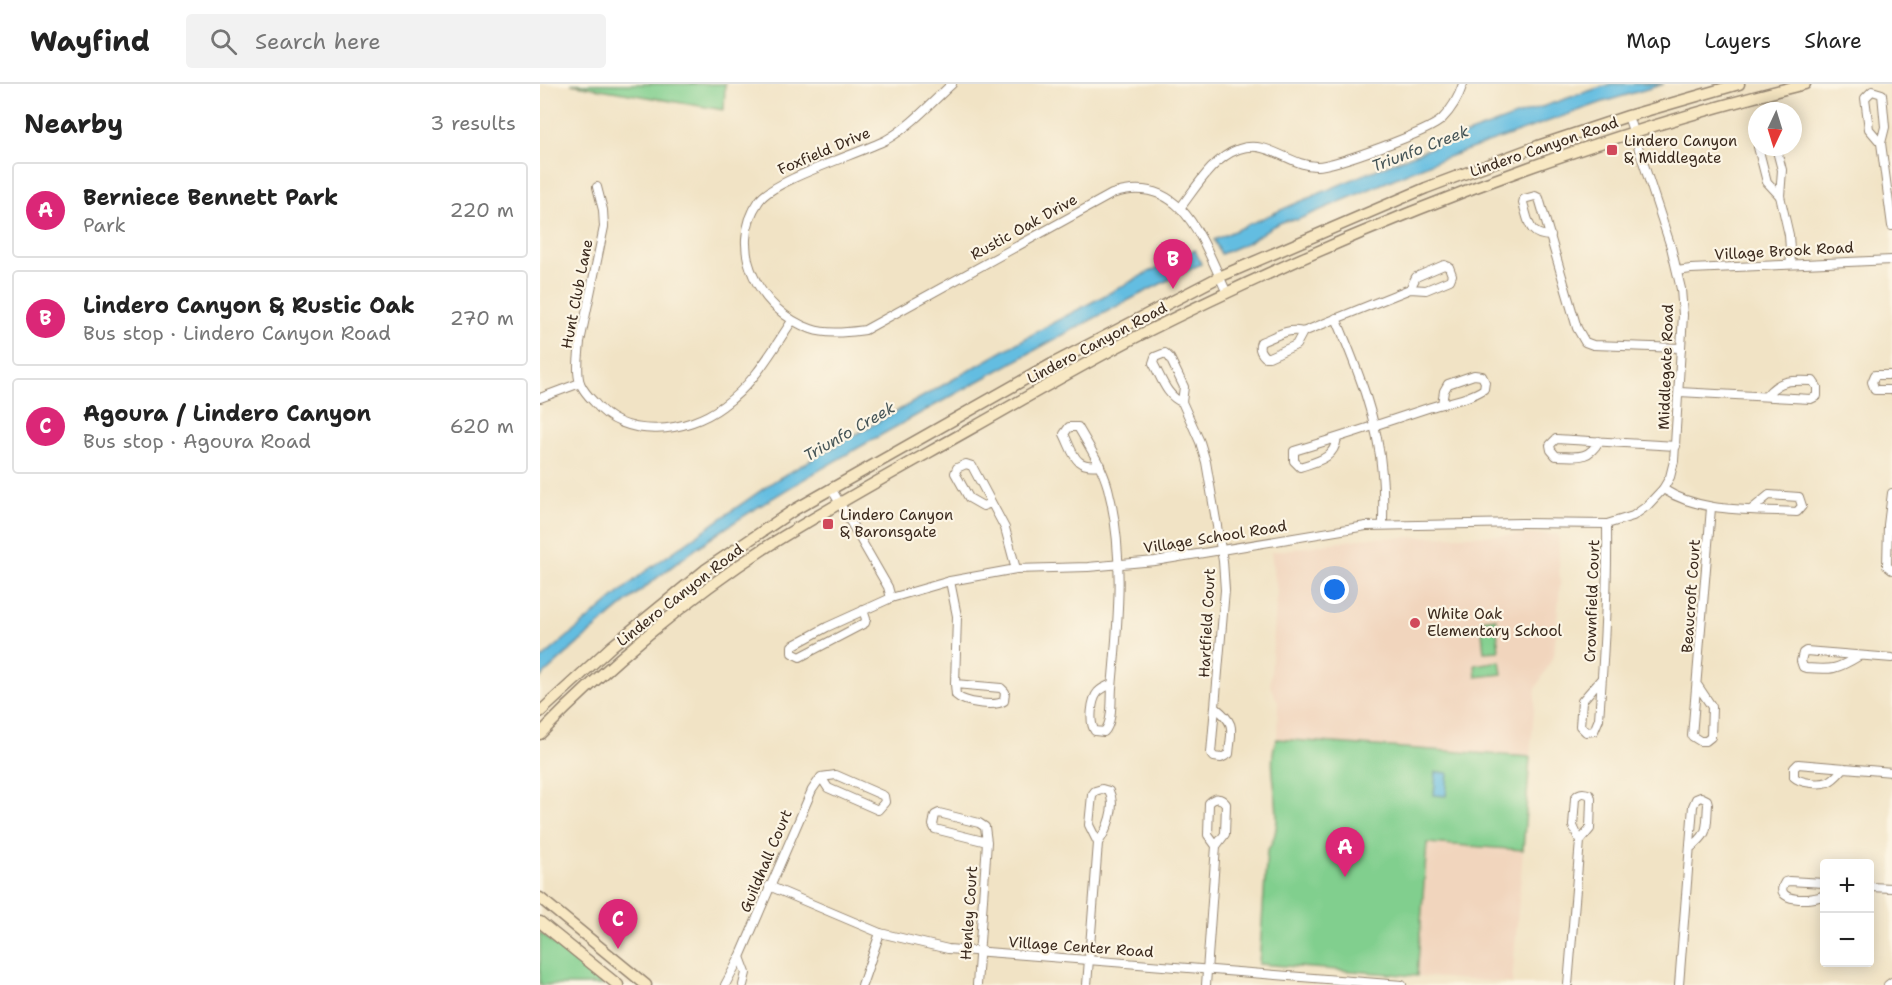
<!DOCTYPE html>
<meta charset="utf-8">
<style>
:root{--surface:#fff;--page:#f2f2f2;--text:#222;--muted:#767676;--line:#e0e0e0;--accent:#db2777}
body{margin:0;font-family:"Shantell Sans",sans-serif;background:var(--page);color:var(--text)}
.controls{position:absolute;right:18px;bottom:18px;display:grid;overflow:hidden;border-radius:6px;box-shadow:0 3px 15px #0003}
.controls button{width:54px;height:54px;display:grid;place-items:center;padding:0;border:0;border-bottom:2px solid var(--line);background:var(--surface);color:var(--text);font:30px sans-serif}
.compass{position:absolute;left:1208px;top:18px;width:54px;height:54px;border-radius:50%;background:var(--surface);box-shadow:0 3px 15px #0003;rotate:184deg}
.you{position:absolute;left:795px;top:506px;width:21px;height:21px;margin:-15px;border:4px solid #fff;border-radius:50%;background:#1a73e8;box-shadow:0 0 0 9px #1a73e833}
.badge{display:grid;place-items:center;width:39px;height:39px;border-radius:50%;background:var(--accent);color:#fff;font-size:20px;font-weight:700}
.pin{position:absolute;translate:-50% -50px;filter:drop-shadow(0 2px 3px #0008)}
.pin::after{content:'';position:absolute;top:32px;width:21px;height:18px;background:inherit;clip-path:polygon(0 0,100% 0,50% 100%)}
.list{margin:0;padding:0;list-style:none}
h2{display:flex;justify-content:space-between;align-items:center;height:78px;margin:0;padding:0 24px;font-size:26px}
h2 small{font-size:20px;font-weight:400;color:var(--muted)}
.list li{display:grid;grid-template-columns:39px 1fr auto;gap:18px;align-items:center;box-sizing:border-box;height:96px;margin:0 12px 12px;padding:0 12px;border:2px solid var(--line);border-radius:6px}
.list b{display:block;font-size:22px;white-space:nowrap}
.list p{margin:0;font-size:20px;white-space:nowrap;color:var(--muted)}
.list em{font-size:20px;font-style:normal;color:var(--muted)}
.icon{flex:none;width:33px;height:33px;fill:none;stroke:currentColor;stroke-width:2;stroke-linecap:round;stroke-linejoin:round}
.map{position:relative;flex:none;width:1352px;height:901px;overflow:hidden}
header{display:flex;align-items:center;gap:36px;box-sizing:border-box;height:84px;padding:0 30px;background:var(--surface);border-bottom:2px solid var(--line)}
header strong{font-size:28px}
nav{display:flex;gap:33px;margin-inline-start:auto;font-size:21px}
.search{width:420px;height:54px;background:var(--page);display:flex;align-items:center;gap:15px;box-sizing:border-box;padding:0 21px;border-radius:6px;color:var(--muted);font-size:22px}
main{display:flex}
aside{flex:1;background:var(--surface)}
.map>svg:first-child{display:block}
.built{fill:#f1d5bd}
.green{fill:#81cf8e;stroke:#5e7c56;stroke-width:1.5}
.water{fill:#63bde1;stroke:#4f7480;stroke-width:1.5}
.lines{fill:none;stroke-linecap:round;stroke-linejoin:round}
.street-casing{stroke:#968672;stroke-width:10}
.secondary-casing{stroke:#968672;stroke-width:13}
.street{stroke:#fff;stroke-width:8}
.secondary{stroke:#f8e8c3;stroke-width:10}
.poi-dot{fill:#d1495b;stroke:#fcf5e5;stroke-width:2}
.labels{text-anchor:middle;stroke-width:4.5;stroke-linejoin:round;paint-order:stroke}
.poi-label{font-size:15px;fill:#3b2a1e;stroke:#fcf5e5;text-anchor:start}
.street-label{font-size:15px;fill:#3b2a1e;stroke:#fcf5e5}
.water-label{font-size:16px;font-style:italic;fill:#475658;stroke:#fcf5e5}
</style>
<header>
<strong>Wayfind</strong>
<div class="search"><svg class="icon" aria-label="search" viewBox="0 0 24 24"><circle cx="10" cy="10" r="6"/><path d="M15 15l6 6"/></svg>Search here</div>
<nav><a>Map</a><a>Layers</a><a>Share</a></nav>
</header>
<main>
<aside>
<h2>Nearby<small>3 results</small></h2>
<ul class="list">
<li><span class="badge">A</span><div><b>Berniece Bennett Park</b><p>Park</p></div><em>220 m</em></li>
<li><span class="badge">B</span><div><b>Lindero Canyon &amp; Rustic Oak</b><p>Bus stop · Lindero Canyon Road</p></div><em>270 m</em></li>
<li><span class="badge">C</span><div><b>Agoura / Lindero Canyon</b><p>Bus stop · Agoura Road</p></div><em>620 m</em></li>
</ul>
</aside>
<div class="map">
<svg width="1352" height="901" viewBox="0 0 1352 901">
<rect width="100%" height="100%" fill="#fcf5e5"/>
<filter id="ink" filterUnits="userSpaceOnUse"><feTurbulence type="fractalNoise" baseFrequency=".0167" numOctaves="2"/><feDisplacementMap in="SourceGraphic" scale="12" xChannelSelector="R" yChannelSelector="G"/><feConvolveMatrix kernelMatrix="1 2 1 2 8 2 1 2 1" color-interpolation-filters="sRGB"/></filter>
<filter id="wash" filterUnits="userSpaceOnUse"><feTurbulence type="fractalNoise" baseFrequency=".008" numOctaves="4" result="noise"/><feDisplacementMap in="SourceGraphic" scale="24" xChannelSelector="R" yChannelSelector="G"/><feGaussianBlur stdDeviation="1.35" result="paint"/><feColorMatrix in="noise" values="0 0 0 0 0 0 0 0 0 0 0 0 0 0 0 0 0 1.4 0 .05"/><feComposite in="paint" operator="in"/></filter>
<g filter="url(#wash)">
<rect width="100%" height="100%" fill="#f1e3c5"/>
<g class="built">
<path d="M1018 450 1020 501 1014 571 996 604 990 673 737 655 738 618 730 602 737 508 731 468 826 454Z"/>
<path d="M887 759 983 766 972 899 877 892Z"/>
</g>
<g class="green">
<path d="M31 0H185L184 26Z"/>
<path d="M956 534 959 567 944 568 941 536Z"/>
<path d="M960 577 962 590 936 593 935 581Z"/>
<path d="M737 655 990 673 983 766 887 759 877 892 719 880 727 767C751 736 722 685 737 655Z"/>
<path d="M0 848 63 901H0Z"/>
</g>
<g class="water">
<path d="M1071 0H1124L1063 18 891 79 757 136C738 134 723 150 708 158 699 163 690 166 681 170L674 156C803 97 935 43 1071 0Z"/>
<path d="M655 166 661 180C588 215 518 253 448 292 359 341 269 389 184 445 119 489 58 540 0 594V576L103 489 236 396 509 241 607 189Z"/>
<path d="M896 688 908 689 906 712 894 711Z"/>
</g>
</g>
<g filter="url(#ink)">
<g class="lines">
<defs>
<g id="street">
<path d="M412 0C391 19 371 42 346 56 318 70 233 96 219 117 186 165 220 227 271 245 288 251 308 248 325 246L572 110C643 87 663 159 687 209"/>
<path d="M1341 59 1329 45 1325 14 1332 7 1342 10 1345 43 1341 59 1352 142"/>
<path d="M1218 63 1227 98 1240 112"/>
<path d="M1236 63 1242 86 1240 112 1249 151 1251 180"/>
<path d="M57 103 63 126 64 143 40 258C39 271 36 287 40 299 43 306 49 313 54 318 85 357 147 349 183 322 214 300 231 268 252 237"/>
<path d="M641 123C657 102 673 74 699 65 728 55 749 82 777 82 794 82 891 47 902 35 911 26 919 12 923 0"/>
<path d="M1011 152C988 152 989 138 983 119L984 115 995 112 999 114 1037 244 1045 258 1053 261 1141 264"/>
<path d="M1137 187 1151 185 1352 176"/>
<path d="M796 234C817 284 838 335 842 390 844 407 843 424 843 441"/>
<path d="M763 248 756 261 729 273H725C720 268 718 264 721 258 734 253 749 243 763 248L870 205 886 206 910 196 912 191 909 183 904 181 876 193 870 205"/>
<path d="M1352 291H1335L1332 298 1335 306H1352"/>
<path d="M1139 308 1271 315 1277 312V303L1273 297C1253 296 1239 295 1226 312"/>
<path d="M0 314 40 299"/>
<path d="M642 318C627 313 621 293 613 279L615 273 625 269 630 274 644 303 642 318 660 358 666 378 683 477 685 506 671 669 674 673 681 674 689 670C691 645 697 641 676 624"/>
<path d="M797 354C794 375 778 377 760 383L754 377V367C800 353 846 338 891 323 908 318 929 315 944 305L945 298 942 292 934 291 908 300 904 307 902 320"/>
<path d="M1059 357C1048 377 1035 372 1016 372L1011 366 1010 361 1016 355 1136 362"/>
<path d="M560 381C534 385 534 370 524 350L529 343H538C549 362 562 382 568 404 585 469 578 538 572 604 571 616 573 639 564 648L555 647C549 639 551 616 558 608 562 604 567 602 572 600"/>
<path d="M291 404 348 503 351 514"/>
<path d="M1123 405C1162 430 1212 425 1257 428L1262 422 1259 413 1229 411 1212 425"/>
<path d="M1352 409 1348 441 1347 482 1352 486"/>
<path d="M451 419 443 422 429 414 415 389 417 384 426 380 432 382 465 444 476 485"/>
<path d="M410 497 417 532 415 600 416 611C424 619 455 623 464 617L465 608 461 604 415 600"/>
<path d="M323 526 326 535 325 539 260 573 252 569V562L287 543 351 514 410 497 476 485 548 483 615 477 826 442 982 439 1067 440 1093 432 1107 422 1123 405 1130 393 1134 377 1143 231 1141 205 1131 163 1088 32"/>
<path d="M1319 572C1296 586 1292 586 1266 584L1263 583 1261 577 1263 569 1266 567 1352 574"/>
<path d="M1062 594 1042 617 1040 642 1046 648 1054 647 1059 635C1064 570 1068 505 1067 440"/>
<path d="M1158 602 1172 623 1171 653 1166 657H1160L1152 652 1171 424"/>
<path d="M1304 684C1299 689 1295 695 1288 698 1280 701 1260 699 1254 693V684L1258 680 1352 688"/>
<path d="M1284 799 1249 797 1245 798C1231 819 1274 817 1284 811"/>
<path d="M229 802 340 849 408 865 862 901"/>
<path d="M1330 803 1352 804"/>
<path d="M200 873 206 889 203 901"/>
<path d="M185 901 200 873 272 706 281 693 296 691 344 712 345 718 338 726 288 704 281 693"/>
<path d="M322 901 340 849"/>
<path d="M437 901 447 758 445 743 439 739 399 729 395 731 393 741 395 745 447 758"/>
<path d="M547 901 558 759C567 746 577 723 569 707L562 705 555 707 552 711 549 741 558 759"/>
<path d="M666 901 676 762 685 750 686 720C681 713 675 713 669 719L668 751 676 762"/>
<path d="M1028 901 1040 757 1050 745 1051 715 1050 711C1044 708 1039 708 1035 714L1033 742 1040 757"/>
<path d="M1139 901 1153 722 1156 715 1161 713 1167 716 1168 720C1166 744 1170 749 1150 764"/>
<path d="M1348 901 1352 898"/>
</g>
<g id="secondary">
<path d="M0 628 72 562 165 486 254 426 512 280 679 193 886 104 998 62 1088 32 1199 0"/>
<path d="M0 650C66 582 149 513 228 462 295 420 365 382 434 343 489 312 543 280 598 252 811 145 1033 57 1265 0"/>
<path d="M0 814 106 901"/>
<path d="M0 838 78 901"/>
</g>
</defs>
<use href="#street" class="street-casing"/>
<use href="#secondary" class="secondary-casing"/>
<use href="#street" class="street"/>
<use href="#secondary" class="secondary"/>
</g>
</g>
<g class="poi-dot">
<rect x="1066" y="60" width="12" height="12" rx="3"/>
<rect x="282" y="434" width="12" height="12" rx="3"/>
<circle cx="875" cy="539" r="6"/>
</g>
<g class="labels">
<g class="poi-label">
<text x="1084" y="62">Lindero Canyon<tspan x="1084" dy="17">&amp; Middlegate</tspan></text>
<text x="300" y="436">Lindero Canyon<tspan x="300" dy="17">&amp; Baronsgate</tspan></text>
<text x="887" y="535">White Oak<tspan x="887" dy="17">Elementary School</tspan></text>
</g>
<g class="street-label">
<text transform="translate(1004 63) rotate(-19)" y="5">Lindero Canyon Road</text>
<text transform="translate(284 67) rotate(-23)" y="5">Foxfield Drive</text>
<text transform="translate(484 143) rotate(-29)" y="5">Rustic Oak Drive</text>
<text transform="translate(1244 167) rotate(-3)" y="5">Village Brook Road</text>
<text transform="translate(37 210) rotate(-79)" y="5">Hunt Club Lane</text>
<text transform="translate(557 259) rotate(-28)" y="5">Lindero Canyon Road</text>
<text transform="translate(1126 283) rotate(-88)" y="5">Middlegate Road</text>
<text transform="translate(675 453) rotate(-9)" y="5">Village School Road</text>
<text transform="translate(140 511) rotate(-38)" y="5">Lindero Canyon Road</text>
<text transform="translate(1151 512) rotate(-86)" y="5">Beaucroft Court</text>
<text transform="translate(1052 517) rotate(-88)" y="5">Crownfield Court</text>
<text transform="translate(667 539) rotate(-87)" y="5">Hartfield Court</text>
<text transform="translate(226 777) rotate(-67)" y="5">Guildhall Court</text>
<text transform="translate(429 829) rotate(-86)" y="5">Henley Court</text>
<text transform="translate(541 863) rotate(4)" y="5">Village Center Road</text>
</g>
<g class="water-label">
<text transform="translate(880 64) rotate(-21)" y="6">Triunfo Creek</text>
<text transform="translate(309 347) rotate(-30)" y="6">Triunfo Creek</text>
</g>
</g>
</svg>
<div class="controls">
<button>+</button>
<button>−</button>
</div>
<svg class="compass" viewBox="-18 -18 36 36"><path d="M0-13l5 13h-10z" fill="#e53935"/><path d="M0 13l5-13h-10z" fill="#767676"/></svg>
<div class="you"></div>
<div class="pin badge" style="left:805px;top:793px">A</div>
<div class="pin badge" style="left:633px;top:205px">B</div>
<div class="pin badge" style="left:78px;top:865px">C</div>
</div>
</main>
